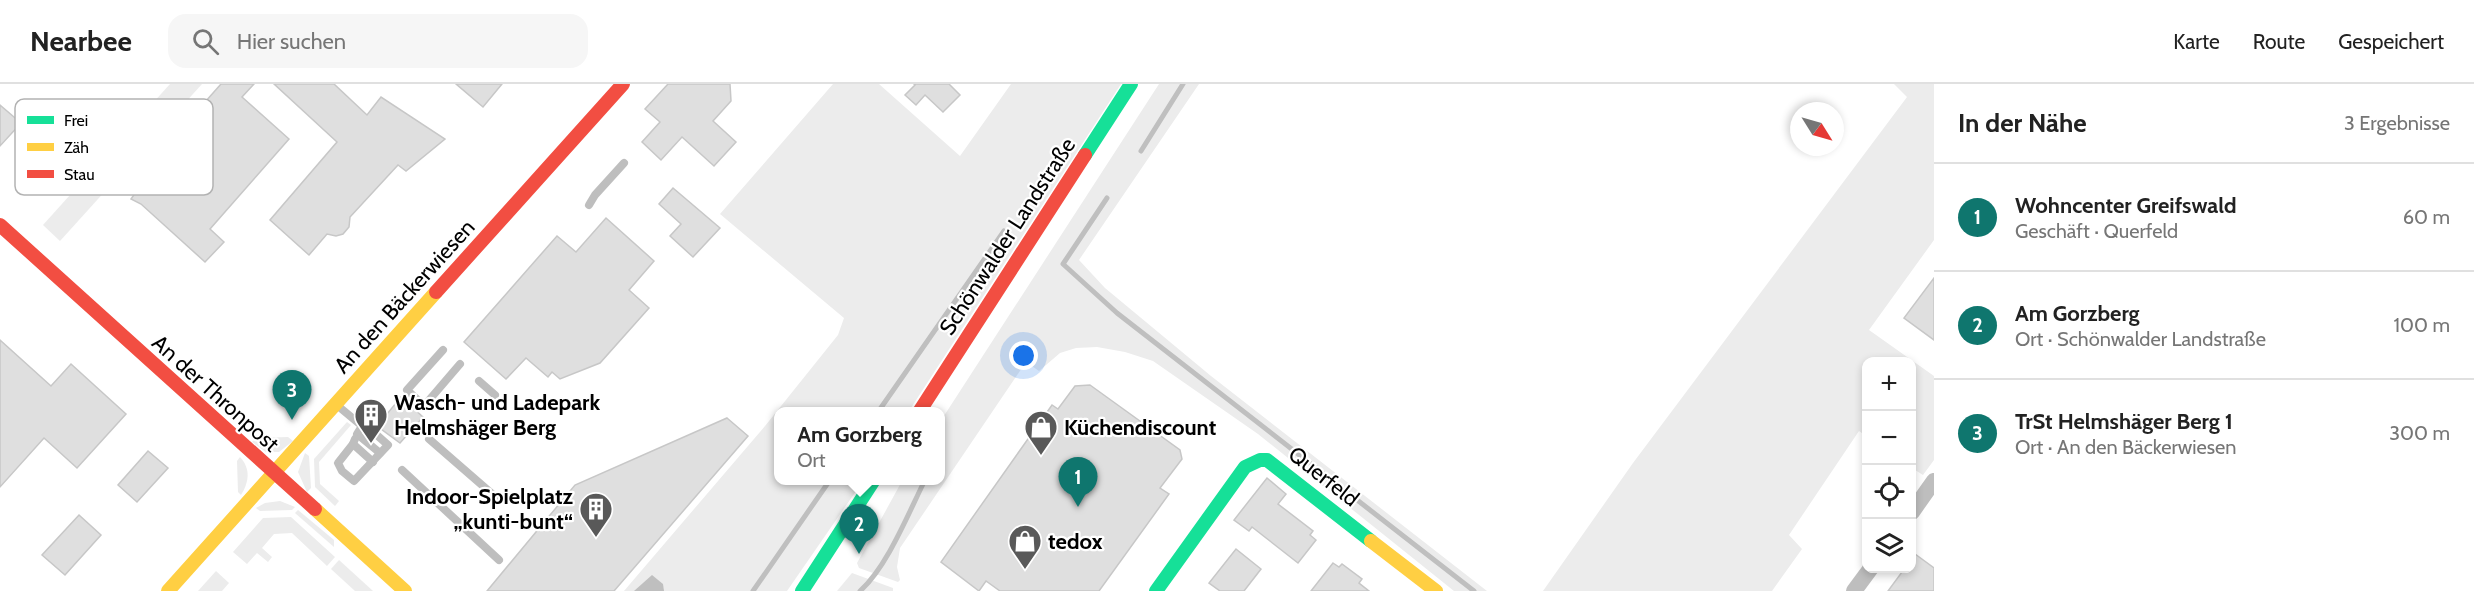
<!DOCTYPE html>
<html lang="de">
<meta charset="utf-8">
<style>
:root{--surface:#fff;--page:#f6f6f6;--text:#222;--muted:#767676;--line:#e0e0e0;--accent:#0f766e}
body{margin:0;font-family:Cabin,sans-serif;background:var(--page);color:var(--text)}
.controls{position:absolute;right:18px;bottom:18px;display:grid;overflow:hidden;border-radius:12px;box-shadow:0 3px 9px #0003}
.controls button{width:54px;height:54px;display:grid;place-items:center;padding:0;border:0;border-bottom:2px solid var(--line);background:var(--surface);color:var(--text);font:30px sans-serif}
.compass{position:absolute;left:1790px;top:18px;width:54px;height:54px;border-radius:50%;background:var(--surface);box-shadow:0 3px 9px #0003;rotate:127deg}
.you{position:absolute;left:1024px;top:272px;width:21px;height:21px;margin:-15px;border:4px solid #fff;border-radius:50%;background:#1a73e8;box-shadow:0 0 0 9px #1a73e833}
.badge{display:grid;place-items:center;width:39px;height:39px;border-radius:50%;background:var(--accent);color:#fff;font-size:20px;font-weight:700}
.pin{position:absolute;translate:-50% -50px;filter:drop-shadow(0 2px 3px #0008)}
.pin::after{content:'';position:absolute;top:32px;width:21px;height:18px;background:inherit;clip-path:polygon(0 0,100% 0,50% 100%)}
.popup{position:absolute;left:774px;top:323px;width:171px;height:78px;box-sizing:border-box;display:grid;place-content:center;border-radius:12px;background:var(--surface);filter:drop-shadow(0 2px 4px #0005);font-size:20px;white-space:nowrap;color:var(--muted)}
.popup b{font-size:22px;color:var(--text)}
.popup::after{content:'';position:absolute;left:50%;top:100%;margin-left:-12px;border:12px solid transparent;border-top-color:var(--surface)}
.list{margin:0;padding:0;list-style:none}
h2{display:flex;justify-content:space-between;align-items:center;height:78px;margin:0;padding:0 24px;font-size:26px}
h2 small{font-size:20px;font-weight:400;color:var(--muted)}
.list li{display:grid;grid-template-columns:39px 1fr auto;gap:18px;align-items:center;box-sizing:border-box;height:108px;padding:0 24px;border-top:2px solid var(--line)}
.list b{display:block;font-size:22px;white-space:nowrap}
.list p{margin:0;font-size:20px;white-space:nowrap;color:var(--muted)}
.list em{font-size:20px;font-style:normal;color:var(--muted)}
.icon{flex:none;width:33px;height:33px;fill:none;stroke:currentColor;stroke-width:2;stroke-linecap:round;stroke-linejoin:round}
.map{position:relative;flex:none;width:1934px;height:507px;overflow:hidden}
header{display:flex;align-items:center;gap:36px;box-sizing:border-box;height:84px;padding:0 30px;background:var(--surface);border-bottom:2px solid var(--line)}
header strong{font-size:28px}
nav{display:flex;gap:33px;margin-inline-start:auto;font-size:21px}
.search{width:420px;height:54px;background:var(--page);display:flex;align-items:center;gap:15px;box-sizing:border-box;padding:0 21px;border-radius:18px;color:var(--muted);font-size:22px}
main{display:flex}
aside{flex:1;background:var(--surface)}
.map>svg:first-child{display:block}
.green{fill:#ececec}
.water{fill:#bfbfbf}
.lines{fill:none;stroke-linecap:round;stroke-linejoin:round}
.stream{stroke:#bfbfbf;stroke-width:5}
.building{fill:#dfdfdf;stroke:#c7c7c7;stroke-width:1.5}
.lane{stroke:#bebebe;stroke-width:8}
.street{stroke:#bebebe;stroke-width:16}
.fast{stroke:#16e098;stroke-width:14}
.slow{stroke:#ffcf43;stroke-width:14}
.jam{stroke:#f24e42;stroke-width:14}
.labels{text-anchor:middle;stroke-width:4.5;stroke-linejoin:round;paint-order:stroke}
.street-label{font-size:22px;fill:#000;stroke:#fff}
.poi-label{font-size:22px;font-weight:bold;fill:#000;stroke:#fff;text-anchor:start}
.key{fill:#fff;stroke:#b2b2b2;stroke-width:1.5}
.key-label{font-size:16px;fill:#000}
</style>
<header>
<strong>Nearbee</strong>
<div class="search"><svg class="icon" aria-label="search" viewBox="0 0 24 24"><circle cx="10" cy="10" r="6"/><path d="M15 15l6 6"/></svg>Hier suchen</div>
<nav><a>Karte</a><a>Route</a><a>Gespeichert</a></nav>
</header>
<main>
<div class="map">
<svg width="1934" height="507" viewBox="0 0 1934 507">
<rect width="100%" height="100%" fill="#fff"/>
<g class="green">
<path d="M170 0H202L60 157 43 141Z"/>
<path d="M833 0H879L960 72 1011 0H1121L909 327 778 328V396L863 397 787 507H624L765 342 838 251 844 234 720 130Z"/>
<path d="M1159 0H1199L1079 176 1105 204 1211 292 1487 507H1454L1258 350 1153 277 1125 268 1097 263 1076 264 1060 269 1039 287 1026 278 900 464 897 483 900 496 898 498 859 484 857 479 902 397 940 396V338Z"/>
<path d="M1894 0H1934V156L1869 246 1934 292V376L1923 391 1912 384V278H1866V352L1859 347 1789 451 1802 465 1772 507H1543L1633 379 1907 13Z"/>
<path d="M347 338 351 341 319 378 320 400 339 417 335 422 315 403 314 375Z"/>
<path d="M288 353 293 357 279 368H266L252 358 256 354Z"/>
<path d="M305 369 309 372 311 404 307 408 298 388Z"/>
<path d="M240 373C251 385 249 398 241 411L238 408 237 377Z"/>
<path d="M280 417 295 423 292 426 260 427 256 424 265 419Z"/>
<path d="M298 426 334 456V463L295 429Z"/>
<path d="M291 433 335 473 327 482 292 449 274 450 262 464 272 473 268 478 257 469 247 480 233 468 263 434Z"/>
<path d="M339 476 373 507H355L331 485Z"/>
<path d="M216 487 229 499 222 507H198Z"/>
<path d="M852 489 893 504V507H837Z"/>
</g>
<path class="water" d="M652 491 663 500 664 507H634Z"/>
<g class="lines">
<g class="stream">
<path d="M1141 67 1183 0"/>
<path d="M1107 114 1063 180 1117 229 1474 507"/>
<path d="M878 328 1004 147"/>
<path d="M753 507 830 396"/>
<path d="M860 507C887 483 908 430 925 396"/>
</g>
</g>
<g class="building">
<path d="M221 0H254L242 13 289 55 210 145 224 158 205 178 141 120 131 115 143 98V88Z"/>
<path d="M274 0H334L367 31 381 13 445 55 406 87 398 81 350 133 349 143 343 150 336 152 327 150 309 171 270 136 337 58Z"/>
<path d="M456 0H502L483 23Z"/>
<path d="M668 0H730L731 17 713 37 736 58 714 82 682 53 661 76 642 58 660 38 645 25Z"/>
<path d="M914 0H949L960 11 943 28 925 11 916 21 905 11 915 1Z"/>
<path d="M0 21 21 39 0 62Z"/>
<path d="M673 104 720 144 693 173 670 152 681 140 659 120Z"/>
<path d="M606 134 654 177 629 206 649 224 600 279 560 295 552 288 548 293 526 274 506 295 464 258 557 152 576 168Z"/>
<path d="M1934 194V256L1904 234Z"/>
<path d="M0 256 51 302 71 280 126 330 77 384 44 354 0 403Z"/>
<path d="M1090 301 1180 366 1182 375 1160 404 1169 410 1099 507H1000L986 497 979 507 941 478 1052 321 1058 325 1075 302Z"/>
<path d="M401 313 423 333 400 359 377 342Z"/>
<path d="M727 334 748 352 614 507H487L575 401Z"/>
<path d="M148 367 168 384 137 418 118 401Z"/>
<path d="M1267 394 1286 410 1278 420 1313 447 1310 451 1316 456 1298 479 1252 443 1249 447 1234 436Z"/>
<path d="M79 431 101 451 65 491 42 471Z"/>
<path d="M1236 465 1261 485 1244 507H1220L1209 499Z"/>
<path d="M1911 467 1934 484V507H1888L1905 484H1911Z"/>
<path d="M1333 479 1339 483 1342 480 1362 495 1359 499 1369 507H1311Z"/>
</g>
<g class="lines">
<g class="lane">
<path d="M589 121 595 111 624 79"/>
<path d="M443 266 407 306 424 322 460 280"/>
<path d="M479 297 495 311"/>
<path d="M338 322 362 342 357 350 380 369"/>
<path d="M355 355 353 360 373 378"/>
<path d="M429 355 498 415"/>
<path d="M353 360 338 379 342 387 354 397 388 361 370 345 362 342"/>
<path d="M402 386 499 476"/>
</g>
<g class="street">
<path d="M1912 428 1934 397"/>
<path d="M1854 507 1871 484"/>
</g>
<g class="fast">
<path d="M1085 71 1131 0"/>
<path d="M802 507 874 396"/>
<path d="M1156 507 1245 383 1260 376H1267L1371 457"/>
</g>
<g class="slow">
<path d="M315 425 405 507"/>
<path d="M1371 457 1436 507"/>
<path d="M168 507 436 208"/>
</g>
<g class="jam">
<path d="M0 141 315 425"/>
<path d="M436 208 623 0"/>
<path d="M919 328 1085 71"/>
</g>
</g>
<defs>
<symbol id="building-pin" viewBox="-11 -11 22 30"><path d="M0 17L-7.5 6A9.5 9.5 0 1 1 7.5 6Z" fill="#595959" stroke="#fff"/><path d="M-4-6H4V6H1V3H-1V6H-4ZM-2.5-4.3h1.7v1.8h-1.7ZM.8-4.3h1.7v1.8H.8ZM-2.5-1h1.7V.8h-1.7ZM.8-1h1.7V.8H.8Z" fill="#fff"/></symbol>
<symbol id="shop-pin" viewBox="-11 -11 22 30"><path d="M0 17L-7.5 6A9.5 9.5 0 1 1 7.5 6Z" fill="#595959" stroke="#fff"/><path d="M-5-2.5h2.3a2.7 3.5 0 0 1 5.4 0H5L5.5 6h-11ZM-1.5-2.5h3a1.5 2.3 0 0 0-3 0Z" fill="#fff"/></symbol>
</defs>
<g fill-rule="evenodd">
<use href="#building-pin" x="352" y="312" width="38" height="52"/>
<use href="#shop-pin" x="1022" y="324" width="38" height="52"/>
<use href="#building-pin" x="577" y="406" width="38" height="52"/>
<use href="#shop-pin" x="1006" y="438" width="38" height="52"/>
</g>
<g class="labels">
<g class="street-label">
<text transform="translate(1007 152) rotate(-57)" y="8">Schönwalder Landstraße</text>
<text transform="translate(404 212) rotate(-48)" y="8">An den Bäckerwiesen</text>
<text transform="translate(216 309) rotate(42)" y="8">An der Thronpost</text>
<text transform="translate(1324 392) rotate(38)" y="8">Querfeld</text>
</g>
<g class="poi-label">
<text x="394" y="326">Wasch- und Ladepark<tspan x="394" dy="25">Helmshäger Berg</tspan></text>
<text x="1064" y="351">Küchendiscount</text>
<text x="573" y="420" text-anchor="end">Indoor-Spielplatz<tspan x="573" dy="25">„kunti-bunt“</tspan></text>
<text x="1048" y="465">tedox</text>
</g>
</g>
<rect x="15" y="15" width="198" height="96" rx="9" class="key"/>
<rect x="27" y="32" width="27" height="8" fill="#16e098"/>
<rect x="27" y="59" width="27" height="8" fill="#ffcf43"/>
<rect x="27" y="86" width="27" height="8" fill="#f24e42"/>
<g class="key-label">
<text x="64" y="42">Frei</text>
<text x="64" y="69">Zäh</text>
<text x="64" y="96">Stau</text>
</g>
</svg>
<div class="controls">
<button>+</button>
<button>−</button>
<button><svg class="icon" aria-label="locate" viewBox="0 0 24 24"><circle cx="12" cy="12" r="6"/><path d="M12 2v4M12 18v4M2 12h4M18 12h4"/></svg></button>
<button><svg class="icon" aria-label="layers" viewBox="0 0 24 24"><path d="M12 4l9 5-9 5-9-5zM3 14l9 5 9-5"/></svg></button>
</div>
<svg class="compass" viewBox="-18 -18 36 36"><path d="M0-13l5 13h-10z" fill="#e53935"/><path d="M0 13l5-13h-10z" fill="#767676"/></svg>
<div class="you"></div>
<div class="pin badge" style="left:1078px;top:423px">1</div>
<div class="pin badge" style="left:859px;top:470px">2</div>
<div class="popup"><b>Am Gorzberg</b>Ort</div>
<div class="pin badge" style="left:292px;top:336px">3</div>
</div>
<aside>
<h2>In der Nähe<small>3 Ergebnisse</small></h2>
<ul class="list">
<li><span class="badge">1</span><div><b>Wohncenter Greifswald</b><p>Geschäft · Querfeld</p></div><em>60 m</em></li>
<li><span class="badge">2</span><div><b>Am Gorzberg</b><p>Ort · Schönwalder Landstraße</p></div><em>100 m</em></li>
<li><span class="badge">3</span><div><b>TrSt Helmshäger Berg 1</b><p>Ort · An den Bäckerwiesen</p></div><em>300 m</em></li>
</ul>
</aside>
</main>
